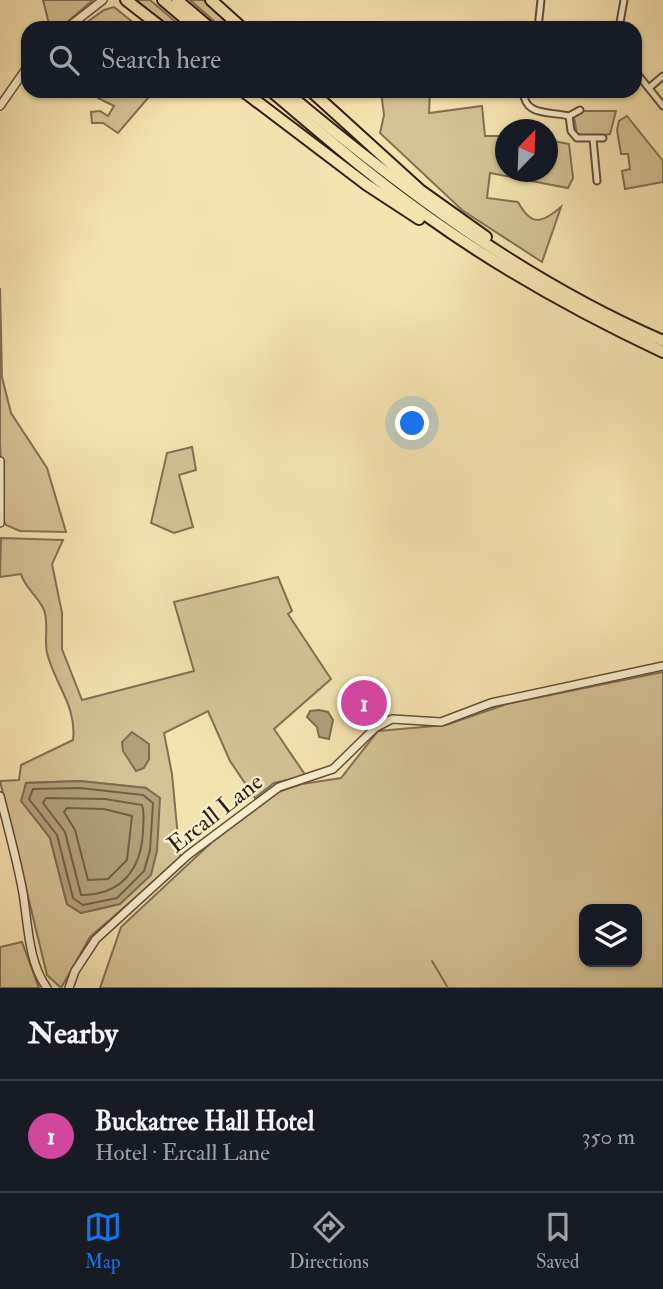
<!DOCTYPE html>
<meta charset="utf-8">
<style>
:root{--surface:#171b24;--page:#242831;--text:#f1f3f6;--muted:#9ea1a6;--line:#363941;--accent:#1a73e8}
body{margin:0;font-family:"IM FELL Double Pica",serif;background:var(--page);color:var(--text)}
.controls{position:absolute;right:21px;bottom:21px;display:grid;overflow:hidden;border-radius:14px;box-shadow:0 2px 5px #0004}
.controls button{width:63px;height:63px;display:grid;place-items:center;padding:0;border:0;border-bottom:2px solid var(--line);background:var(--surface);color:var(--text);font:35px sans-serif}
.compass{position:absolute;left:495px;top:119px;width:63px;height:63px;border-radius:50%;background:var(--surface);box-shadow:0 2px 5px #0004;rotate:23deg}
.you{position:absolute;left:413px;top:424px;width:24px;height:24px;margin:-18px;border:5px solid #fff;border-radius:50%;background:#1a73e8;box-shadow:0 0 0 10px #1a73e833}
.badge{display:grid;place-items:center;width:46px;height:46px;border-radius:50%;background:var(--accent);color:#fff;font-size:23px;font-weight:700}
.pin{position:absolute;translate:-50% -50%;border:4px solid #fff;box-shadow:0 2px 7px #0006}
.list{margin:0;padding:0;list-style:none}
h2{display:flex;justify-content:space-between;align-items:center;height:91px;margin:0;padding:0 28px;font-size:30px}
h2 small{font-size:23px;font-weight:400;color:var(--muted)}
.list li{display:grid;grid-template-columns:46px 1fr auto;gap:21px;align-items:center;box-sizing:border-box;height:112px;padding:0 28px;border-top:2px solid var(--line)}
.list b{display:block;font-size:26px;white-space:nowrap}
.list p{margin:0;font-size:23px;white-space:nowrap;color:var(--muted)}
.list em{font-size:23px;font-style:normal;color:var(--muted)}
.icon{flex:none;width:38px;height:38px;fill:none;stroke:currentColor;stroke-width:2;stroke-linecap:round;stroke-linejoin:round}
.map{position:relative;flex:none;width:663px;height:988px;overflow:hidden}
.search{position:absolute;background:var(--surface);box-shadow:0 2px 5px #0004;left:21px;right:21px;top:21px;height:77px;display:flex;align-items:center;gap:18px;box-sizing:border-box;padding:0 24px;border-radius:21px;color:var(--muted);font-size:26px}
.sheet{height:203px;background:var(--surface)}
nav{display:flex;justify-content:space-around;align-items:center;box-sizing:border-box;height:98px;border-top:2px solid var(--line);background:var(--surface);font-size:19px;color:var(--muted)}
nav a{display:grid;justify-items:center;gap:4px}
nav .on{color:var(--accent)}
.map>svg:first-child{display:block}
.green{fill:#d4c294;stroke:#827053;stroke-width:2;fill-rule:evenodd}
.water{fill:#b2a07a;stroke:#7e6c50;stroke-width:2}
.lines{fill:none;stroke-linecap:round;stroke-linejoin:round}
.shore{stroke:#725f46;stroke-width:2}
.stream{stroke:#7e6c50;stroke-width:2}
.minor-casing{stroke:#624f39;stroke-width:9}
.tertiary-casing{stroke:#624f39;stroke-width:10}
.motorway-casing{stroke:#311e12;stroke-width:14}
.minor{stroke:#f8edcb;stroke-width:5}
.tertiary{stroke:#f8edcb;stroke-width:7}
.motorway{stroke:#f5e3af;stroke-width:10}
.labels{text-anchor:middle;stroke-width:5;stroke-linejoin:round;paint-order:stroke}
.street-label{font-size:24px;fill:#311e12;stroke:#f8edcb}
</style>
<div class="map">
<svg width="663" height="988" viewBox="0 0 663 988">
<rect width="100%" height="100%" fill="#f5e3af"/>
<filter id="stains"><feTurbulence type="fractalNoise" baseFrequency=".00286" numOctaves="4"/><feColorMatrix values="0 0 0 0 .2 0 0 0 0 .09 0 0 0 0 .02 0 0 0 .5 -.17"/></filter>
<radialGradient id="worn" r=".72"><stop offset=".6" stop-color="#630" stop-opacity="0"/><stop offset="1" stop-color="#630" stop-opacity=".3"/></radialGradient>
<g class="green">
<path d="M43 0H93L60 28H50Z"/>
<path d="M136 0H150L183 28H171Z"/>
<path d="M190 0H204L235 28H222Z"/>
<path d="M114 7 140 28H79L104 10Z"/>
<path d="M112 91H154L118 133 103 123H92L91 112 100 111 108 116 114 106 98 98 100 92 109 96Z"/>
<path d="M381 91H430L429 113 482 106 485 136H505V172H548V140L569 144 573 178 568 188 490 173 487 198 518 202C531 226 541 224 561 207L542 262 462 210 380 133 384 115Z"/>
<path d="M583 111H616L610 134 592 137 577 134 574 117Z"/>
<path d="M627 116 663 161V182L625 189 622 171 630 169 628 154H621L617 130 619 121Z"/>
<path d="M0 288 2 377 11 413 47 468 66 532 20 531 6 525 4 521 0 443Z"/>
<path d="M192 447 196 470 179 475 193 527 174 533 151 523 167 453Z"/>
<path d="M1 538 63 540 52 564 62 613V649L82 700 194 671 174 602 278 577 292 611 288 614 331 679 274 729 306 776 274 783 255 798 230 761 208 711 164 733 172 774 180 859 90 937 61 988 47 975 0 781 19 780 21 765 73 740C77 706 55 685 47 653 44 639 49 624 44 610 39 597 24 587 21 574L0 577ZM80 781 146 788 120 904 81 913 67 904 50 838 26 783Z"/>
<path d="M663 672V988H100L121 927 228 827 278 792 302 784 341 778 378 731 446 725 507 704ZM584 909H637V962H584Z"/>
<path d="M22 942 39 988H0V947Z"/>
</g>
<g class="water">
<path d="M319 710 328 712 333 720 329 739 319 737 317 727 307 717 310 711Z"/>
<path d="M132 732 149 744V759L144 768 136 771 123 751 122 742Z"/>
<path d="M80 781 146 788 160 798 157 851 151 875 120 904 81 913 67 904 50 838 21 801 26 783Z"/>
</g>
<g class="lines">
<g class="shore">
<path d="M80 788 143 795 153 803 150 850 144 871 117 898 83 905 73 898 57 835 29 799 33 789Z"/>
<path d="M46 798 105 799 142 805C145 813 143 823 143 832 141 870 121 895 81 895L65 832 43 803Z"/>
<path d="M67 808 104 809 132 816 127 860 108 879 88 880 75 830 64 812Z"/>
</g>
<path class="stream" d="M432 961 448 988"/>
<defs>
<g id="minor">
<path d="M538 28 541 0"/>
<path d="M619 28 624 0"/>
<path d="M635 71 663 106"/>
<path d="M649 88 663 76"/>
<path d="M523 91C525 117 549 111 569 116L571 131 577 138H603"/>
<path d="M569 116 580 110"/>
<path d="M593 139 597 181"/>
</g>
<g id="tertiary">
<path d="M67 28 103 0"/>
<path d="M0 106 28 66"/>
<path d="M0 461V523"/>
<path d="M0 796C8 828 17 860 23 893 28 923 28 962 47 988"/>
<path d="M69 988 75 971 96 939 188 855 279 787 333 769 375 728 392 719 441 722 491 703 663 666"/>
</g>
<g id="motorway">
<path d="M126 0 162 28"/>
<path d="M163 0 196 28"/>
<path d="M177 0 210 28"/>
<path d="M211 0 242 28"/>
<path d="M243 91 367 185 419 219"/>
<path d="M271 91C321 133 371 177 424 214 499 268 580 313 663 352"/>
<path d="M285 91C402 189 522 280 663 341"/>
<path d="M311 91 420 190 486 237"/>
</g>
</defs>
<use href="#minor" class="minor-casing"/>
<use href="#tertiary" class="tertiary-casing"/>
<use href="#motorway" class="motorway-casing"/>
<use href="#minor" class="minor"/>
<use href="#tertiary" class="tertiary"/>
<use href="#motorway" class="motorway"/>
</g>
<g class="labels">
<g class="street-label">
<text transform="translate(215 813) rotate(-38)" y="8">Ercall Lane</text>
</g>
</g>
<rect width="100%" height="100%" filter="url(#stains)"/>
<rect width="100%" height="100%" fill="url(#worn)"/>
</svg>
<div class="controls">
<button><svg class="icon" aria-label="layers" viewBox="0 0 24 24"><path d="M12 4l9 5-9 5-9-5zM3 14l9 5 9-5"/></svg></button>
</div>
<svg class="compass" viewBox="-18 -18 36 36"><path d="M0-13l5 13h-10z" fill="#e53935"/><path d="M0 13l5-13h-10z" fill="#9ea1a6"/></svg>
<div class="you"></div>
<div class="pin badge" style="left:364px;top:703px;background:#d1479c">1</div>
<div class="search"><svg class="icon" aria-label="search" viewBox="0 0 24 24"><circle cx="10" cy="10" r="6"/><path d="M15 15l6 6"/></svg>Search here</div>
</div>
<section class="sheet">
<h2>Nearby<small></small></h2>
<ul class="list">
<li><span class="badge" style="background:#d1479c">1</span><div><b>Buckatree Hall Hotel</b><p>Hotel · Ercall Lane</p></div><em>350 m</em></li>
</ul>
</section>
<nav>
<a class="on"><svg class="icon" aria-label="map" viewBox="0 0 24 24"><path d="M3 6l6-2 6 2 6-2v14l-6 2-6-2-6 2zM9 4v14M15 6v14"/></svg>Map</a>
<a><svg class="icon" aria-label="directions" viewBox="0 0 24 24"><path d="M12 3l9 9-9 9-9-9zM9 14v-3h6M13 9l2 2-2 2"/></svg>Directions</a>
<a><svg class="icon" aria-label="saved" viewBox="0 0 24 24"><path d="M7 4h10v16l-5-4-5 4z"/></svg>Saved</a>
</nav>
